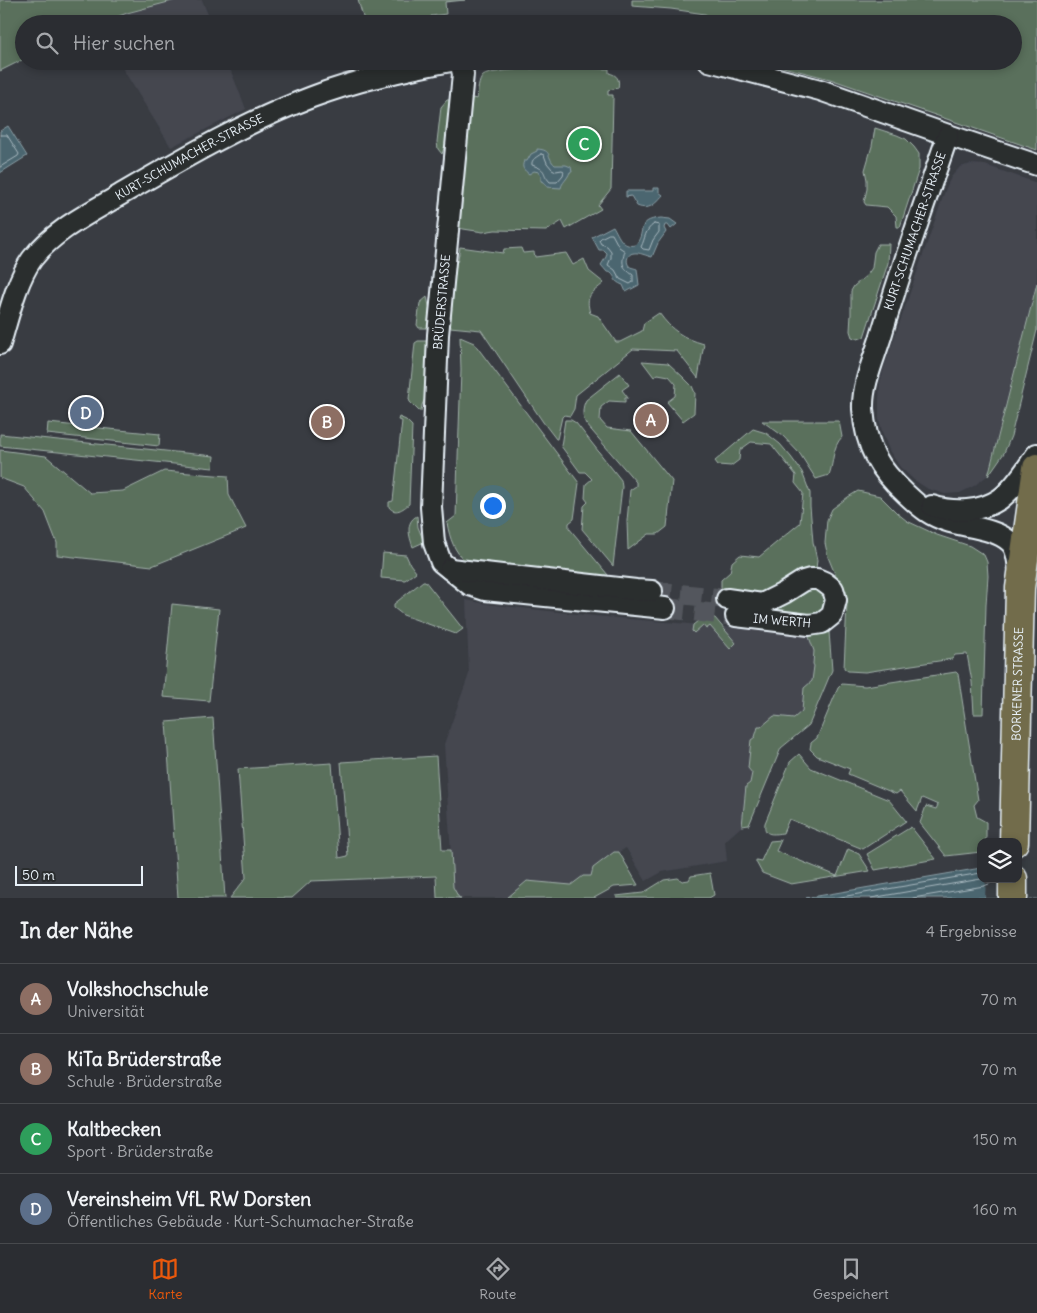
<!DOCTYPE html>
<html lang="de">
<meta charset="utf-8">
<style>
:root{--surface:#2b2d32;--page:#33353a;--text:#f1f3f6;--muted:#a6a8ac;--line:#47494d;--accent:#ea580c}
body{margin:0;font-family:Delius,sans-serif;background:var(--page);color:var(--text)}
.controls{position:absolute;right:15px;bottom:15px;display:grid;overflow:hidden;border-radius:10px;box-shadow:0 2px 8px #0003}
.controls button{width:45px;height:45px;display:grid;place-items:center;padding:0;border:0;border-bottom:1px solid var(--line);background:var(--surface);color:var(--text);font:25px sans-serif}
.scale{position:absolute;left:15px;bottom:12px;width:128px;box-sizing:border-box;padding-left:5px;border:2px solid #e8f1f8;border-top:0;font-size:14px;line-height:18px;white-space:nowrap;color:#e8f1f8;-webkit-text-stroke:4px #2a2d2e;paint-order:stroke}
.you{position:absolute;left:492px;top:505px;width:18px;height:18px;margin:-12px;border:4px solid #fff;border-radius:50%;background:#1a73e8;box-shadow:0 0 0 8px #1a73e833}
.badge{display:grid;place-items:center;width:32px;height:32px;border-radius:50%;background:var(--accent);color:#fff;font-size:16px;font-weight:700}
.pin{position:absolute;translate:-50% -50%;border:2px solid #fff;box-shadow:0 1px 5px #0006}
.list{margin:0;padding:0;list-style:none}
h2{display:flex;justify-content:space-between;align-items:center;height:65px;margin:0;padding:0 20px;font-size:21px}
h2 small{font-size:16px;font-weight:400;color:var(--muted)}
.list li{display:grid;grid-template-columns:32px 1fr auto;gap:15px;align-items:center;box-sizing:border-box;height:70px;padding:0 20px;border-top:1px solid var(--line)}
.list b{display:block;font-size:19px;white-space:nowrap}
.list p{margin:0;font-size:16px;white-space:nowrap;color:var(--muted)}
.list em{font-size:16px;font-style:normal;color:var(--muted)}
.icon{flex:none;width:28px;height:28px;fill:none;stroke:currentColor;stroke-width:2;stroke-linecap:round;stroke-linejoin:round}
.map{position:relative;flex:none;width:1037px;height:898px;overflow:hidden}
.search{position:absolute;background:var(--surface);box-shadow:0 2px 8px #0003;left:15px;right:15px;top:15px;height:55px;display:flex;align-items:center;gap:12px;box-sizing:border-box;padding:0 18px;border-radius:28px;color:var(--muted);font-size:19px}
.sheet{height:345px;background:var(--surface)}
nav{display:flex;justify-content:space-around;align-items:center;box-sizing:border-box;height:70px;border-top:1px solid var(--line);background:var(--surface);font-size:14px;color:var(--muted)}
nav a{display:grid;justify-items:center;gap:2px}
nav .on{color:var(--accent)}
.map>svg:first-child{display:block}
.built{fill:#444650}
.green{fill:#5a705c;stroke:#a1b0aa}
.water{fill:#4b666f;stroke:#8a9ea6}
.pier{fill:#393c42}
.lines{fill:none;stroke-linecap:round;stroke-linejoin:round}
.shore{stroke:#a9b9c1;stroke-width:1}
.street-tunnel{stroke:#53575d;stroke-width:20;stroke-dasharray:20 10;stroke-linecap:butt}
.street-casing{stroke:#e8f1f8;stroke-width:24}
.primary-casing{stroke:#e8f1f8;stroke-width:31}
.street{stroke:#2a2d2e;stroke-width:20}
.primary{stroke:#726c4b;stroke-width:28}
.labels{text-anchor:middle;stroke-width:4;stroke-linejoin:round;paint-order:stroke}
.street-label{font-size:12px;fill:#e8f1f8;stroke:#2a2d2e}
</style>
<div class="map">
<svg width="1037" height="898" viewBox="0 0 1037 898">
<rect width="100%" height="100%" fill="#393c42"/>
<filter id="ink" filterUnits="userSpaceOnUse"><feTurbulence type="fractalNoise" baseFrequency=".02" numOctaves="2"/><feDisplacementMap in="SourceGraphic" scale="10" xChannelSelector="R" yChannelSelector="G"/><feConvolveMatrix kernelMatrix="1 2 1 2 8 2 1 2 1" color-interpolation-filters="sRGB"/></filter>
<g filter="url(#ink)">
<g class="built">
<path d="M176 0H202L212 24H99L127 13Z"/>
<path d="M118 61H227L246 109 171 147Z"/>
<path d="M971 164 985 165 1037 183V282L987 476 974 486 960 493 945 494 928 489 914 480 900 467 890 452 883 435 879 419V399L880 382 885 365 946 188 951 177 960 167Z"/>
<path d="M466 600 487 604 594 616 808 634 814 651 813 664 814 666 812 681 804 688 802 711 794 718 774 717 761 728 756 729 748 768 752 772 750 783 746 786 742 826 725 841 727 861 662 872 646 881 626 848 619 852H614L593 868 591 876H583L571 886 527 881 507 898H459L453 888 444 744 469 674Z"/>
</g>
<g class="green">
<path d="M0 0H176L127 13 99 24H24V59L0 71Z"/>
<path d="M358 0H465L445 2 446 14 431 16 430 24H365Z"/>
<path d="M632 0H1037V150L830 79 760 61H1013V24H715L713 19 705 14 671 9 632 6Z"/>
<path d="M576 68 609 69V73C617 75 620 79 618 88L608 90V95H613V99L611 189 598 205 601 209 566 229 562 221 546 231 495 230 483 232 457 228 458 209 472 98 477 99C478 92 478 81 483 76 493 68 560 68 576 68Z"/>
<path d="M447 100H454L450 136 445 145 442 154 438 149 437 142 441 107Z"/>
<path d="M875 128 897 135 906 139 914 147 919 154V169L900 227H897L896 216 887 207 866 205 864 202 867 189V180L865 170 872 146Z"/>
<path d="M878 244H889L888 263 864 337 858 339 852 337 850 331 851 314V291L854 286 867 275 872 268 874 252Z"/>
<path d="M460 247 503 253 504 249 521 248 523 253 534 252 535 257 566 253 573 265 584 259 589 271 604 283C591 294 585 295 590 313L598 316 616 342H620L642 331 644 323 659 313C672 331 683 338 704 344L698 378 677 351 633 349 576 395 574 409 570 416 564 415 562 417 557 439H556L543 422 481 330 450 327 455 265 458 260Z"/>
<path d="M1037 283V330L1011 436 1004 453 988 476Z"/>
<path d="M427 297 432 320 431 328H419L417 325 420 303Z"/>
<path d="M460 337 474 343 579 483 574 519 569 523V528L613 581 466 562C454 551 450 539 447 523L456 516 461 370Z"/>
<path d="M418 341H428L427 394 422 405 421 411H419L410 402 409 399 415 343Z"/>
<path d="M642 361 668 363 683 377 692 386 695 393 694 413 683 421 667 402 675 396 676 384 669 376 658 374 654 377Z"/>
<path d="M620 373 629 385 622 390 628 398H625V402L609 401 601 407 600 420 607 428 631 431 672 481 667 527 658 534H649L628 550 627 521 630 490 636 486V482L586 424C582 417 582 407 586 400Z"/>
<path d="M399 417 406 420 412 426 409 504C403 509 395 515 389 507V502L393 501 402 421 398 420Z"/>
<path d="M565 420H571L576 423 621 480 622 487 613 566 582 529 584 506 588 502 585 498 586 484 592 479 585 472H580L561 446Z"/>
<path d="M762 421H839L842 437C832 447 834 462 829 475L816 479 800 454 783 436Z"/>
<path d="M48 423 160 434 159 446 47 434Z"/>
<path d="M753 429 766 433 780 444 791 457 802 472 810 493V506L813 542 817 560 816 569 800 571 775 586 762 592 755 593 722 590 721 588V580L730 572 732 562 740 555 759 557 800 523 803 493 795 483 796 475 771 444 751 442 740 450 739 460 731 466 718 465 715 461Z"/>
<path d="M0 434 214 456 213 468 0 446Z"/>
<path d="M0 450 46 456 90 493 123 491 164 471 228 476 229 495 246 528 152 566 57 555V543L45 512 24 487 0 478Z"/>
<path d="M858 491 880 496 897 513 907 521 937 535 970 546 984 555 987 562 988 576 986 605 983 714H974L972 682 967 654 955 655 952 659 865 672 848 671 844 668 847 603 846 591 837 579 828 557 825 543 827 520 832 509 848 497Z"/>
<path d="M417 516 418 527 424 542 413 547C409 536 405 522 417 516Z"/>
<path d="M383 553 406 555 410 564 416 572 405 580 381 578Z"/>
<path d="M423 581H425L463 629 456 634 403 615 394 608V604Z"/>
<path d="M811 586 829 596 821 617 726 607Z"/>
<path d="M172 604 219 609 209 701 163 697Z"/>
<path d="M704 616 715 618 736 643 730 649 710 626 706 629 703 625 694 633 692 631 693 625Z"/>
<path d="M829 632 832 670 809 725 781 748 749 825 742 826 746 786 750 783 752 773 748 768 751 740 755 737 758 727H761L774 716 794 718 802 711 804 688 812 681 814 666 813 664 814 651 808 634Z"/>
<path d="M956 672 958 674 978 800 974 805 977 817 986 822V842H981V852L946 856 920 823 926 806 936 809 938 805 922 798 917 811 900 791 896 794 848 774 850 769 817 756 810 749 811 743 817 738 838 688 842 684 865 686Z"/>
<path d="M213 718 225 898H178L166 722Z"/>
<path d="M799 754 811 768 889 800 906 821 863 849 789 819 783 833C774 834 763 837 765 823L790 762Z"/>
<path d="M436 756 442 850H451L453 887 459 898H461H437L436 876 311 881 292 898H230L246 878 238 769 332 763 339 858 348 856 341 762Z"/>
<path d="M911 827 936 859 875 870 867 854Z"/>
<path d="M781 840 776 851 837 876 848 849 859 854 870 871 791 884 762 873 756 862V860L761 861 770 841Z"/>
<path d="M614 852H619L638 885 614 887 594 898H507L527 881 571 885 583 876H591L593 868Z"/>
<path d="M710 873 714 895 709 898H617L616 896 643 893 664 880 678 878 682 881 689 880 691 876Z"/>
</g>
<g class="water">
<path d="M8 126 27 156 0 173V131Z"/>
<circle cx="584" cy="142" r="14"/>
<path d="M537 149C553 150 546 157 555 165H566L571 167 572 172H570C567 180 562 182 561 188L547 187 545 183 541 181V176L539 172 534 171 529 174C524 170 521 168 524 161H527L531 154 537 151Z"/>
<path d="M653 188H659V192L663 195C655 204 649 211 637 206L631 196 626 197V191H653Z"/>
<path d="M661 218 670 219 677 224 671 229 668 225H665L664 228 666 232 658 243 652 257C647 256 639 252 634 253 628 253 625 261 629 266 631 268 635 268 637 269L639 285 626 292 623 285C612 281 617 278 611 273 610 272 608 272 607 272 605 270 603 267 601 265L606 257 607 253 604 250H599L592 237 613 226C619 236 622 248 635 245 647 234 634 220 661 218Z"/>
<path d="M981 868V879H1018L1037 898H806Z"/>
</g>
<path class="pier" d="M1037 856V898H985L986 879H1018V859Z"/>
<g class="lines">
<g class="shore">
<circle cx="584" cy="142" r="8"/>
<path d="M0 135H7L19 154 18 156 0 167"/>
<path d="M541 154 544 155 547 163 552 169 556 171 562 170 564 171 563 175 557 182H550C540 171 549 171 532 165 531 159 537 157 541 154Z"/>
<path d="M654 224 659 225V232L653 240 649 250 643 249 641 247C646 237 644 231 654 224Z"/>
<path d="M609 234H612L619 247 625 251C621 264 622 267 633 275V282L630 284 620 279 615 270 608 265 611 258V251L607 246 601 244 599 240 601 238Z"/>
<path d="M835 898 981 873"/>
<path d="M871 898 981 879"/>
<path d="M913 898 984 886 989 884 995 879"/>
</g>
<g class="street-tunnel">
<path d="M652 591 727 599"/>
<path d="M665 608 736 616"/>
</g>
<defs>
<g id="street">
<path d="M460 61 463 74 438 335 431 507 434 543 441 562 470 585 485 590 665 608"/>
<path d="M709 61 820 90 948 135 1037 165"/>
<path d="M948 135C925 202 901 268 881 336 874 359 862 385 863 409 866 448 878 468 906 494 921 508 930 516 950 522 968 527 997 529 1010 542 1017 548 1018 561 1019 570"/>
<path id="s1" d="M0 344C8 318 16 281 32 259 54 230 90 213 120 195 182 159 245 122 312 97 357 80 404 70 451 61"/>
<path d="M932 506C954 513 981 512 1000 499 1015 488 1026 469 1037 454"/>
<path d="M450 569 636 590 652 591"/>
<path d="M727 599 762 604 784 593 803 581 810 579H817L824 582 833 589 836 600 832 615 822 623 809 625 736 616"/>
</g>
<g id="primary">
<path id="s2" d="M1014 842 1020 588 1037 468"/>
<path d="M1013 898V879"/>
</g>
</defs>
<use href="#street" class="street-casing"/>
<use href="#primary" class="primary-casing"/>
<use href="#street" class="street"/>
<use href="#primary" class="primary"/>
</g>
</g>
<g class="labels">
<g class="street-label">
<text dy="4" stroke="none"><textPath href="#s1" startOffset="280">KURT-SCHUMACHER-STRASSE</textPath></text>
<text transform="translate(915 231) rotate(-71)" y="4">KURT-SCHUMACHER-STRASSE</text>
<text transform="translate(442 302) rotate(-85)" y="4">BRÜDERSTRASSE</text>
<text transform="translate(782 621) rotate(5)" y="4">IM WERTH</text>
<text dy="4" stroke="none"><textPath href="#s2" startOffset="158">BORKENER STRASSE</textPath></text>
</g>
</g>
</svg>
<div class="controls">
<button><svg class="icon" aria-label="layers" viewBox="0 0 24 24"><path d="M12 4l9 5-9 5-9-5zM3 14l9 5 9-5"/></svg></button>
</div>
<div class="scale">50 m</div>
<div class="you"></div>
<div class="pin badge" style="left:651px;top:420px;background:#8d6e63">A</div>
<div class="pin badge" style="left:327px;top:422px;background:#8d6e63">B</div>
<div class="pin badge" style="left:584px;top:144px;background:#2e9e5b">C</div>
<div class="pin badge" style="left:86px;top:413px;background:#5c6f8a">D</div>
<div class="search"><svg class="icon" aria-label="search" viewBox="0 0 24 24"><circle cx="10" cy="10" r="6"/><path d="M15 15l6 6"/></svg>Hier suchen</div>
</div>
<section class="sheet">
<h2>In der Nähe<small>4 Ergebnisse</small></h2>
<ul class="list">
<li><span class="badge" style="background:#8d6e63">A</span><div><b>Volkshochschule</b><p>Universität</p></div><em>70 m</em></li>
<li><span class="badge" style="background:#8d6e63">B</span><div><b>KiTa Brüderstraße</b><p>Schule · Brüderstraße</p></div><em>70 m</em></li>
<li><span class="badge" style="background:#2e9e5b">C</span><div><b>Kaltbecken</b><p>Sport · Brüderstraße</p></div><em>150 m</em></li>
<li><span class="badge" style="background:#5c6f8a">D</span><div><b>Vereinsheim VfL RW Dorsten</b><p>Öffentliches Gebäude · Kurt-Schumacher-Straße</p></div><em>160 m</em></li>
</ul>
</section>
<nav>
<a class="on"><svg class="icon" aria-label="map" viewBox="0 0 24 24"><path d="M3 6l6-2 6 2 6-2v14l-6 2-6-2-6 2zM9 4v14M15 6v14"/></svg>Karte</a>
<a><svg class="icon" aria-label="directions" viewBox="0 0 24 24"><path d="M12 3l9 9-9 9-9-9zM9 14v-3h6M13 9l2 2-2 2"/></svg>Route</a>
<a><svg class="icon" aria-label="saved" viewBox="0 0 24 24"><path d="M7 4h10v16l-5-4-5 4z"/></svg>Gespeichert</a>
</nav>
